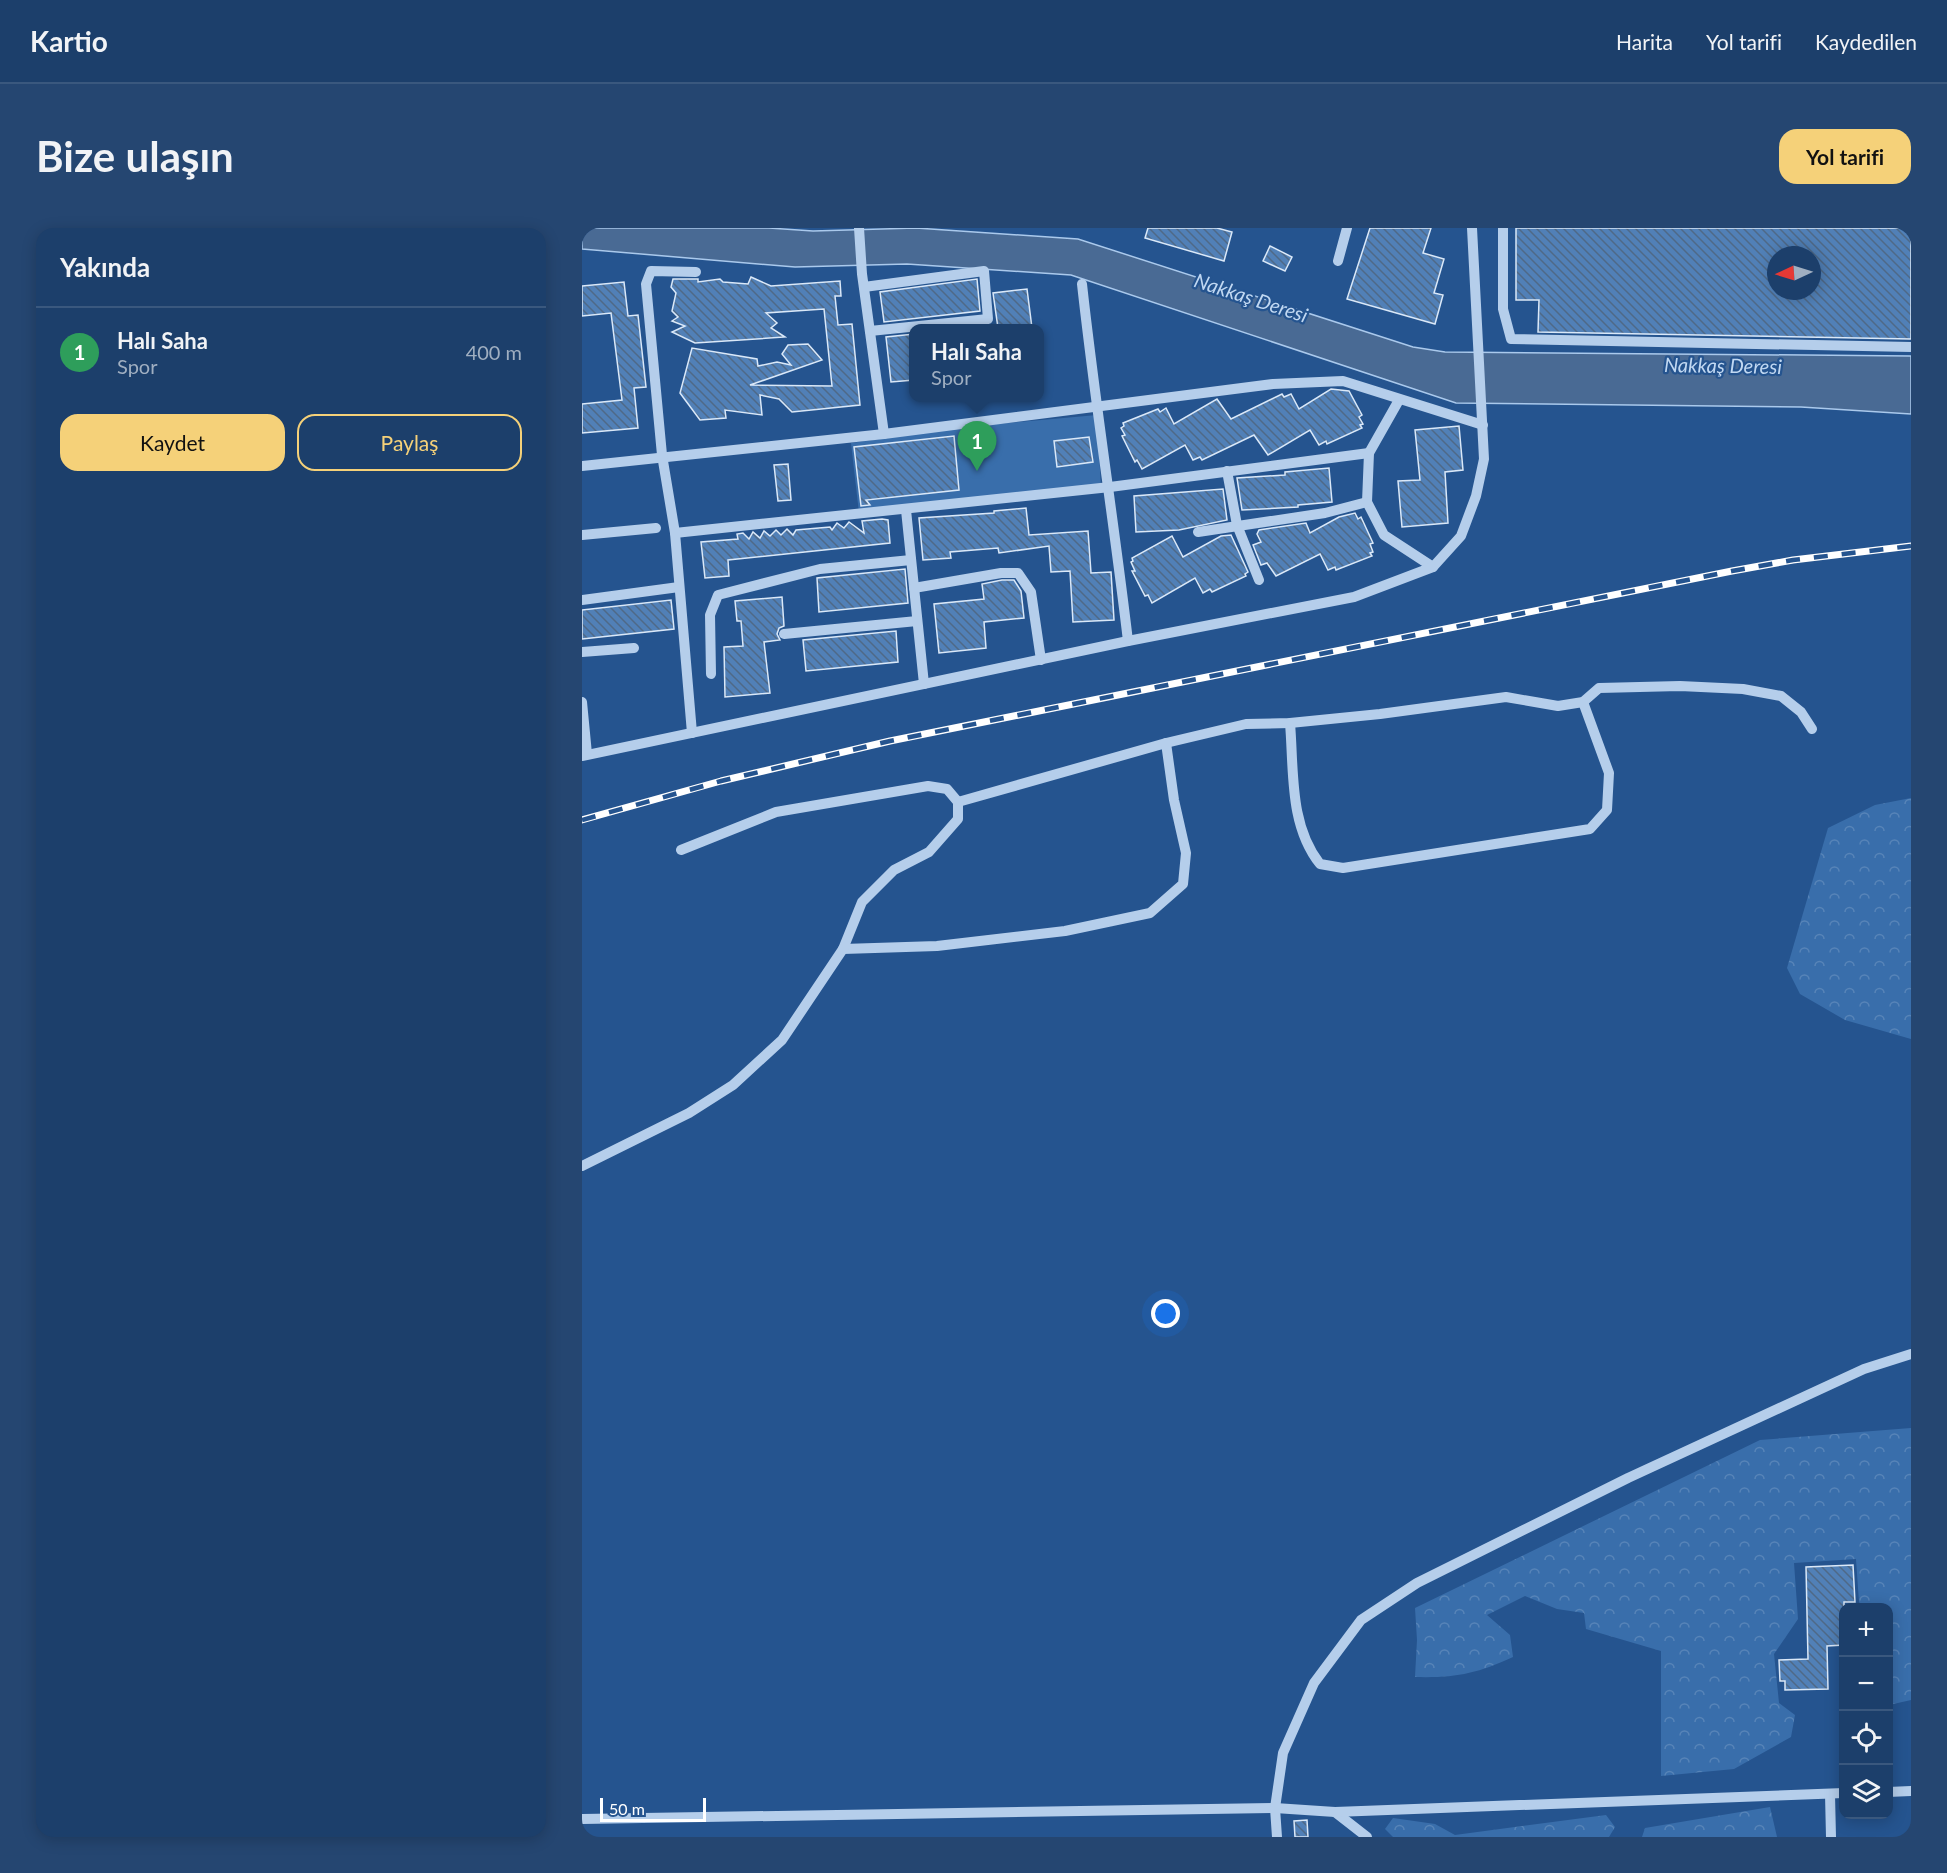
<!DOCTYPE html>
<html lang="tr">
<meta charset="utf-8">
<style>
:root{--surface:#1c3f6b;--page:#254671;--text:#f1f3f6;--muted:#a0afc1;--line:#3a587e;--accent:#f5d179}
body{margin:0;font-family:Lato,sans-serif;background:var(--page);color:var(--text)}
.controls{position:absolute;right:18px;bottom:18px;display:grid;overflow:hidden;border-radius:12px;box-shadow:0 3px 15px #0003}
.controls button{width:54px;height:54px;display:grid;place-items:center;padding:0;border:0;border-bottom:2px solid var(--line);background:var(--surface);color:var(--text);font:30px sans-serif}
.compass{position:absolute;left:1185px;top:18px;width:54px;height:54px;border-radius:50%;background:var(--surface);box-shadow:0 3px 15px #0003;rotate:266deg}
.scale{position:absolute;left:18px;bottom:15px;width:106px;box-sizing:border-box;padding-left:6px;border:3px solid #fff;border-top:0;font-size:16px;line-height:21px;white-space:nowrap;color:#fff;-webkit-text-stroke:4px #25548f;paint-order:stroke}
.you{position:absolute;left:584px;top:1086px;width:21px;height:21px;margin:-15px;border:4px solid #fff;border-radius:50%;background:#1a73e8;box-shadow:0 0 0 9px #1a73e833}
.badge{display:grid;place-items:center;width:39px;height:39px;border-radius:50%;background:var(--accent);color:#fff;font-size:20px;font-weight:700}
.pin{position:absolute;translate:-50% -50px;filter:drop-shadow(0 2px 3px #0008)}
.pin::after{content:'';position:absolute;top:32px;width:21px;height:18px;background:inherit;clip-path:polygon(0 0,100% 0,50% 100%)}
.popup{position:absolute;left:327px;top:96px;width:135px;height:78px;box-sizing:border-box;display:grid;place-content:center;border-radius:12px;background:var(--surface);filter:drop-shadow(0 2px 4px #0005);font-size:20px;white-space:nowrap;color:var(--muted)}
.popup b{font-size:22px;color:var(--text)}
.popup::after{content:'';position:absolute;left:50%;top:100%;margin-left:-12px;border:12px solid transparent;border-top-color:var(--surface)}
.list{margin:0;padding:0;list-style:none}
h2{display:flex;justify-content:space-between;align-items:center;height:78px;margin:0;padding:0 24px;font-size:26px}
h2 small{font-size:20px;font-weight:400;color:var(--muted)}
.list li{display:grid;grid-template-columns:39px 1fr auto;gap:18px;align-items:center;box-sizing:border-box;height:90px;padding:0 24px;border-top:2px solid var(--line)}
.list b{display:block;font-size:22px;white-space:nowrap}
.list p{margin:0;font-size:20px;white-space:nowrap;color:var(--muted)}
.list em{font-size:20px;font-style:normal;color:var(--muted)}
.actions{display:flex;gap:12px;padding:18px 24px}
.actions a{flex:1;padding:14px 0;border:2px solid var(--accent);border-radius:18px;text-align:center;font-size:21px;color:var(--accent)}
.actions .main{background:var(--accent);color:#111}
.icon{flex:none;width:33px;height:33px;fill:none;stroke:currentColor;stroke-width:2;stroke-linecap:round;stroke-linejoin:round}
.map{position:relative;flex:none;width:1329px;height:1609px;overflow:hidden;border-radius:18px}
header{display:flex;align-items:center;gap:36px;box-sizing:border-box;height:84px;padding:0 30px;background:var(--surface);border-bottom:2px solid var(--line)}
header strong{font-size:28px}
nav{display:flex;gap:33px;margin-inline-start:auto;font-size:21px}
.intro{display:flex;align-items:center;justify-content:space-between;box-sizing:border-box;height:144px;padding:0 36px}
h1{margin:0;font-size:42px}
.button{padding:15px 27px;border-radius:18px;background:var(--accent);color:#111;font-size:21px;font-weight:700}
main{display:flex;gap:36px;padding:0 36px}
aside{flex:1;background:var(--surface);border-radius:18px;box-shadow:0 3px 15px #0003}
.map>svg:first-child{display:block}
.forest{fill:url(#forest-crowns)}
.garden{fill:#396eab}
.water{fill:#496a94;stroke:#aac9ec;stroke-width:1.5}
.building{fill:url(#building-back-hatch);stroke:#dae8f8;stroke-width:1.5;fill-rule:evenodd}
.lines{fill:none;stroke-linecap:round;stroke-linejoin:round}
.minor{stroke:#b5ceeb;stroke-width:10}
.rail-casing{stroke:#fff;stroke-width:7}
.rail{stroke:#25548f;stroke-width:4.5;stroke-dasharray:14;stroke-linecap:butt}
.labels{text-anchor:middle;stroke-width:4.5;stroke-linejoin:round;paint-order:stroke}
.water-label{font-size:20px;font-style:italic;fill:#c1d8f2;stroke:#25548f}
</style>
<header>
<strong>Kartio</strong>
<nav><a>Harita</a><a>Yol tarifi</a><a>Kaydedilen</a></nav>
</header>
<div class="intro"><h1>Bize ulaşın</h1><a class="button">Yol tarifi</a></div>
<main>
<aside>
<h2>Yakında<small></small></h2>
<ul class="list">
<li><span class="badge" style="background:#2e9e5b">1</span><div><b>Halı Saha</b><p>Spor</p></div><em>400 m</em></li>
</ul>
<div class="actions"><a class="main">Kaydet</a><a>Paylaş</a></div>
</aside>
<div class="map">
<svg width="1329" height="1609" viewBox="0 0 1329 1609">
<defs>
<pattern id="forest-crowns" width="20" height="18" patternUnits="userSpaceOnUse" patternTransform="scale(1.5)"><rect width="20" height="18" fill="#396eab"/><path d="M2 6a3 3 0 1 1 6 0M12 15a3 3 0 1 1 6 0" fill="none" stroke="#5784b8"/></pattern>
<pattern id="building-back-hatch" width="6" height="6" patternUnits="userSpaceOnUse" patternTransform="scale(1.5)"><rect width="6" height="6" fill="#5180b7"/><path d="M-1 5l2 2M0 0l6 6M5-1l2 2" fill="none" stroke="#4f6987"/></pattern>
</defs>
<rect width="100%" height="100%" fill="#25548f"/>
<g class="forest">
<path d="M1329 570V811L1263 792 1218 766 1205 740 1246 600 1293 577Z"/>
<path d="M1329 1200V1472L1307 1477V1460L1310 1448 1307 1423 1306 1380 1280 1379 1277 1374 1274 1331 1212 1335 1216 1391 1192 1426 1197 1475 1213 1487 1209 1509 1152 1541 1079 1548V1423L1004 1401 1002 1385 975 1381 943 1368 905 1387 928 1407 931 1429C894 1446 873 1450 833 1449L835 1412 833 1380 1178 1212Z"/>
<path d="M1188 1579 1195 1609H1060L1063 1600Z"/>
<path d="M1024 1587 1033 1599 1027 1609H811L803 1601 811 1590 853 1596 873 1607Z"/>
</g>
<path class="garden" d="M515 187 519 260 277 285 269 215 393 198Z"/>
<path class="water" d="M0 0H187L231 3 334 0 496 11 831 119 863 124 1329 128V186L1219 179 874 175 489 47 325 36 213 39 0 21Z"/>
<g class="building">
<path d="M566 0H635L650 4 642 33 563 10Z"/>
<path d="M788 0H849L841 25 862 31 852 65 861 67 853 96 765 71Z"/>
<path d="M934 0H1329V111L956 104 957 72H934ZM1194 27H1230V63H1194Z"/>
<path d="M688 18 710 29 703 43 681 33Z"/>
<path d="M169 49 189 58 258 53 259 68H253L256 97 270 96 278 177 210 184 197 171 178 167 180 187 143 182 144 190 118 192 98 165 110 120 175 131 176 138 195 134 209 137 200 126 206 117 226 116 240 132 168 157 250 158 242 81 184 85 195 95 189 100 203 109 113 115 90 104 103 98 90 93 96 89 90 83 94 65 89 59 91 51H116V54L138 51 141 54 166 56Z"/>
<path d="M395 51 398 83 302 94 298 64Z"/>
<path d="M42 54 46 88 56 87 64 159 52 160 56 200 0 205V176L40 172 29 85 0 88V58Z"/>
<path d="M445 61 450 100H416L411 65Z"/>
<path d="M332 106V152L309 154 304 109Z"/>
<path d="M749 161 767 163 780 187 777 189 781 196 778 197 780 200 745 216 744 213 737 217 728 202 686 227 672 207 620 232 618 229 611 232 603 217 560 241 555 232 553 234 540 208 543 207 539 200 542 198 541 195 576 181 578 184 584 180 592 196 635 171 649 191 700 166 702 169 709 166 717 181Z"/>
<path d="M877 198 881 242 863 244 866 295 820 299 816 253 838 252 833 202Z"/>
<path d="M372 208 377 262 284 272 288 277 279 278 272 219Z"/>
<path d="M507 209 511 234 475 239 472 213Z"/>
<path d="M206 236 209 272 196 273 192 237Z"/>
<path d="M747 240 750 274 716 277V279L660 282 655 250 703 247V244Z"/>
<path d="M641 261 645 292 597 302 554 304 552 268Z"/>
<path d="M444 280 447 307 506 303 509 345 529 344 532 392 491 394 488 343 469 344 467 318 417 325 416 320 368 324 369 330 341 332 337 290 412 285V283Z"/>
<path d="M773 285 776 291 779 289 791 315 788 316 791 324 788 325 790 328 754 342 753 339 746 342 738 326 694 348 685 335 679 337 671 317 679 314 675 306 677 302 724 295 728 305 757 289Z"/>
<path d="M300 291 306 292 308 315 146 332 147 348 123 350 119 314 156 311 155 306 161 305 167 311 171 304 178 310 182 303 188 308 194 302 199 307 205 301 211 307 214 302 248 299 250 302 255 295 262 300 267 294 282 305 280 293Z"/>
<path d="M649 307 666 344 663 346 664 348 630 364 628 361 621 365 613 350 570 375 566 367 563 368 550 343H553L549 334 551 333 550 330 590 308 601 329 639 308Z"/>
<path d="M323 341 326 375 237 384 235 350Z"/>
<path d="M420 352H432L439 363 442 390 402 394 404 420 357 425 352 376 402 371 400 356Z"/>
<path d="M200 369 202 398 197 400 195 406 198 412 182 414 188 465 143 469 142 419 161 418 159 393H155L153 373Z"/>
<path d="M89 372 92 401 0 411V382Z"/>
<path d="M314 403 316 434 224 443 221 412Z"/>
<path d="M1271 1337 1273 1374H1262V1417L1245 1418 1246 1461 1203 1462V1453H1198L1197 1432 1226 1431 1224 1339Z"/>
<path d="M725 1592 726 1609H713L712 1593Z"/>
</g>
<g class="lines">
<g class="minor">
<path d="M277 0 280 46 302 206"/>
<path d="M921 0V81L929 111 1329 119"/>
<path d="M756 33 765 0"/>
<path d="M500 56C513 175 532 294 546 413"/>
<path d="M282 59 402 43 406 91 288 103"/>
<path d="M817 172 787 225 785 274 802 307 851 339"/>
<path d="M0 238 302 206 691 156 761 153 901 197"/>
<path d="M645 243 655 297 677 352"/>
<path d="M324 282 342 456"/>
<path d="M616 304 743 285 785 274"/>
<path d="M93 305 528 259 787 225"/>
<path d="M0 307 74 300"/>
<path d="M332 360 419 345H436L449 364 459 432"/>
<path d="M0 372 97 359"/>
<path d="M202 406 335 393"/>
<path d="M0 424 52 420"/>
<path d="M129 446 128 387 136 367 238 341 329 332"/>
<path d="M0 474 5 526"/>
<path d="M708 495C712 543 707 597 738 636L761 640 1008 601 1025 582 1027 545 1001 474"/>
<path d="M110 505 93 305 80 227 64 56 69 43 114 44"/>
<path d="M0 528 546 413 772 369 851 339 879 308 894 268 902 231 890 0"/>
<path d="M376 574 584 515 664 496 708 495 798 486 924 469 976 478 1001 474 1017 460 1098 458 1161 461 1199 468 1219 484 1230 501"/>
<path d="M261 721 355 718 483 703 568 685 601 656 604 625 592 572 584 515"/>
<path d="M0 938 107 885 151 857 200 812 261 721 280 674 312 642 347 624 376 591V574L365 561 346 558 194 584 99 622"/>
<path d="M1306 1564 1329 1563"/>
<path d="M1248 1566 1249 1609"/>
<path d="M753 1584 785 1609"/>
<path d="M0 1591 693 1580 753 1584 1262 1565"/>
<path d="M695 1609 693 1580 701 1525 732 1455 779 1392 835 1355 1046 1250 1282 1141 1329 1126"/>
</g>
<defs>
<path id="rail" d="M0 592 139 553 308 513 1150 343 1211 332 1329 318"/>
</defs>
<use href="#rail" class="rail-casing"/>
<use href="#rail" class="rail"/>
</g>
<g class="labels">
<g class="water-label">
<text transform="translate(669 70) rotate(18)" y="7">Nakkaş Deresi</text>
<text transform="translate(1141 138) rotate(1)" y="7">Nakkaş Deresi</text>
</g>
</g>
</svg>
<div class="controls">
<button>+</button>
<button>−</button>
<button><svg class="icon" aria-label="locate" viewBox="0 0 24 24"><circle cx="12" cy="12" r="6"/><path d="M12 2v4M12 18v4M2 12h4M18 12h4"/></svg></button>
<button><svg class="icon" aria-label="layers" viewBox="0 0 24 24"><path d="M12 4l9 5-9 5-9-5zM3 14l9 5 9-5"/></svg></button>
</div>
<svg class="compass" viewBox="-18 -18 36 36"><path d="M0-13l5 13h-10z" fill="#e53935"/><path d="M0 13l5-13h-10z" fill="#a0afc1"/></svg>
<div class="scale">50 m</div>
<div class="you"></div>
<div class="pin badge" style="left:395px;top:243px;background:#2e9e5b">1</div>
<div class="popup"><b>Halı Saha</b>Spor</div>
</div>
</main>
